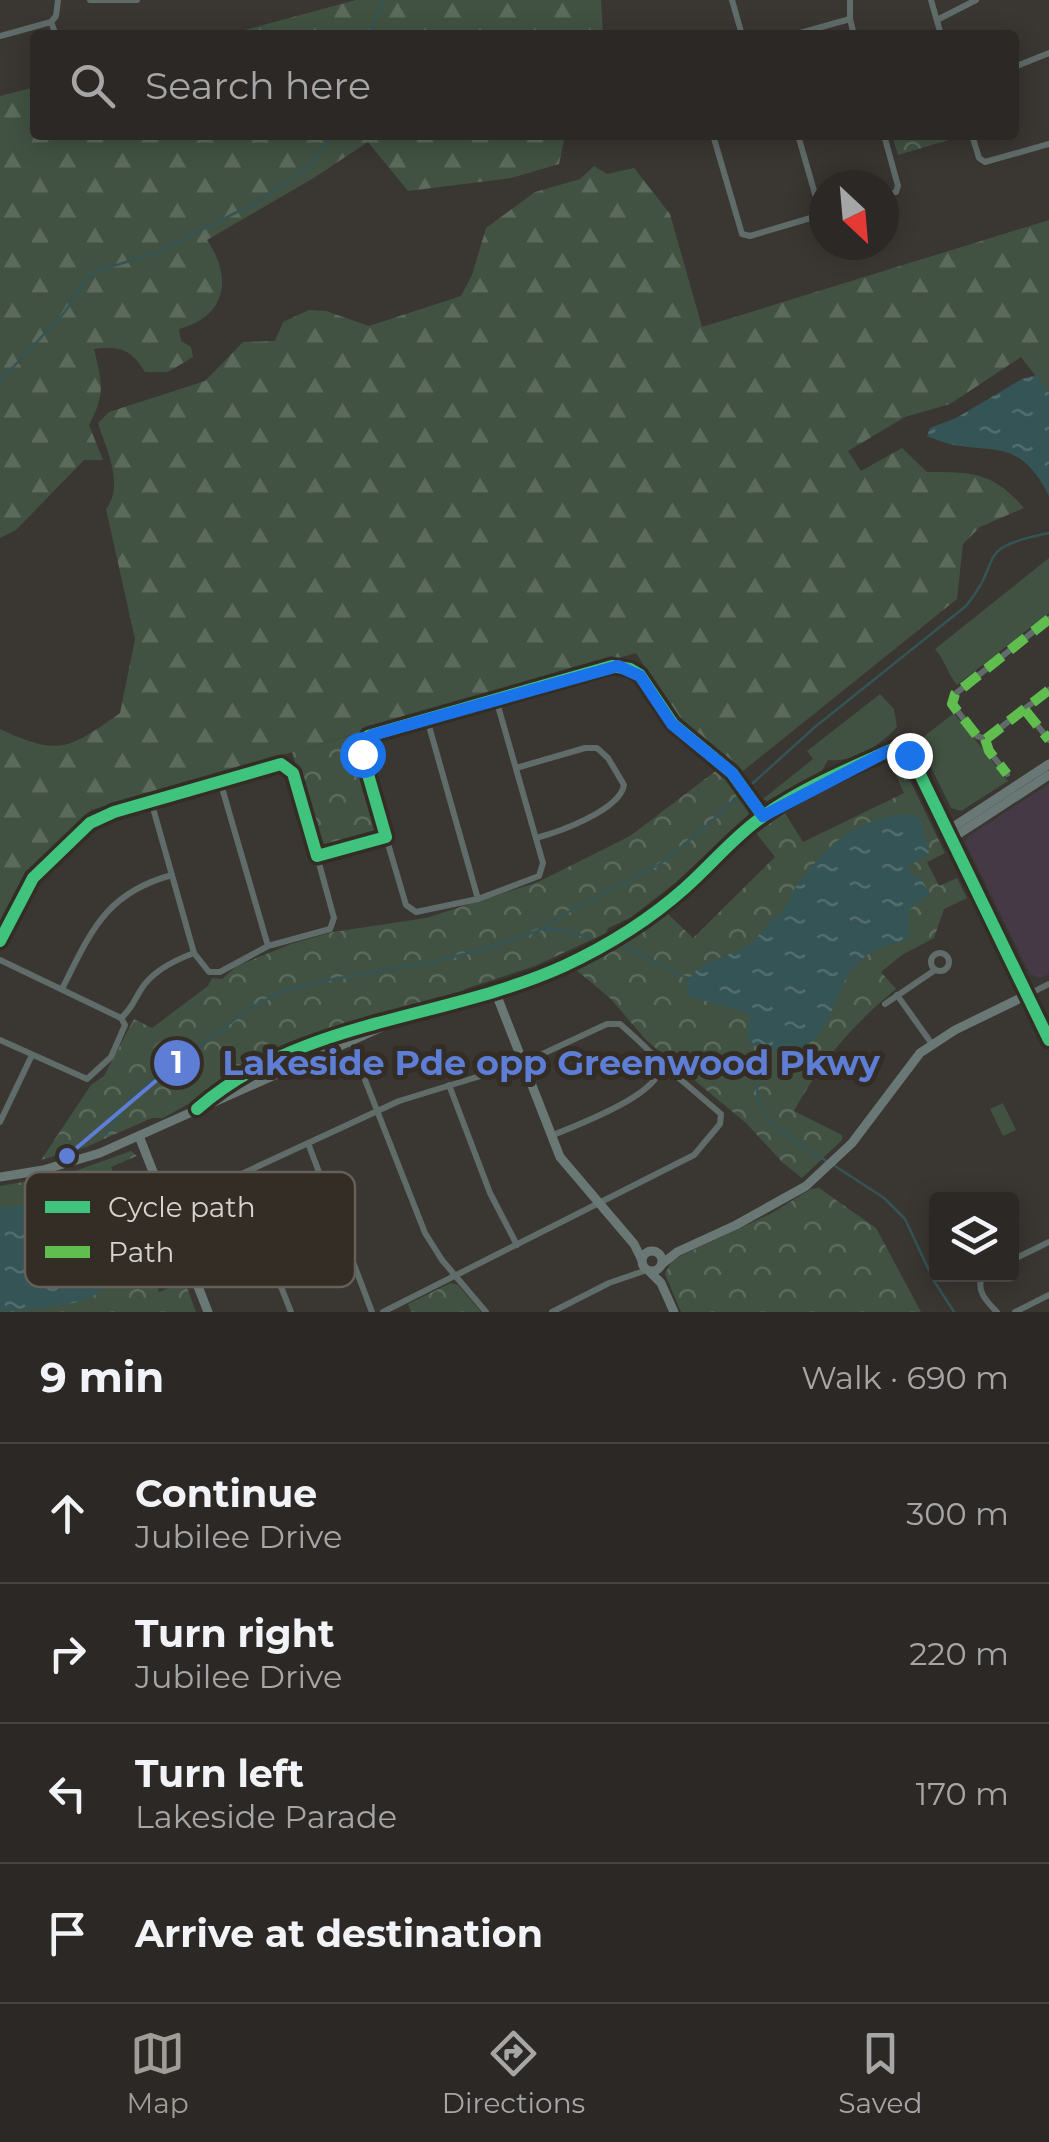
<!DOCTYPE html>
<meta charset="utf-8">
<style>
:root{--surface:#2c2826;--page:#34302e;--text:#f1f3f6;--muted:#a6a6a7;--line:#484443;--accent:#a09c97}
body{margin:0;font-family:Montserrat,sans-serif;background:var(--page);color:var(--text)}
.controls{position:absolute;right:30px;bottom:30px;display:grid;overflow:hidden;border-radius:10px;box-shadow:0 5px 25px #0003}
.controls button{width:90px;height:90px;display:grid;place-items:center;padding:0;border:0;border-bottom:2px solid var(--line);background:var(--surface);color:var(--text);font:50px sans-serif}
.compass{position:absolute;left:809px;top:170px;width:90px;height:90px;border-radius:50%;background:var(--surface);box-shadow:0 5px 25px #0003;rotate:154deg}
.stop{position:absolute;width:30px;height:30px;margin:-22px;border:8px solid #1a73e8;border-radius:50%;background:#fff}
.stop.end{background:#1a73e8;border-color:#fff;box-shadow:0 2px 10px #0008}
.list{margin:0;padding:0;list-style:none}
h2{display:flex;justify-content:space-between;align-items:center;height:130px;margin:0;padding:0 40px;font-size:42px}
h2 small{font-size:32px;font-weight:400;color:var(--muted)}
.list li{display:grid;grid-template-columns:65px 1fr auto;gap:30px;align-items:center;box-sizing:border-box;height:140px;padding:0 40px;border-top:2px solid var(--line)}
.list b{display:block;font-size:38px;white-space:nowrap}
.list p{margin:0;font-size:32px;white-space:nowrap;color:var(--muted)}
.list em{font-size:32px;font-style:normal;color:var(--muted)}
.icon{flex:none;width:55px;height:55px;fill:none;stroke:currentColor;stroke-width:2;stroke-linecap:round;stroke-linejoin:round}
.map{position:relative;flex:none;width:1049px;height:1312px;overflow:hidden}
.search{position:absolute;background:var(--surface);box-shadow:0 5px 25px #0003;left:30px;right:30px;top:30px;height:110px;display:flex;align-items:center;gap:25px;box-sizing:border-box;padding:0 35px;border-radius:10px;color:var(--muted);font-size:38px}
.sheet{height:690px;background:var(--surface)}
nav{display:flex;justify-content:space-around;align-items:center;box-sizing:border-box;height:140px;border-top:2px solid var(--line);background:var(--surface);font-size:28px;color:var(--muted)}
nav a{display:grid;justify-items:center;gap:5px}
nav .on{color:var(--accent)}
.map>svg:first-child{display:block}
.commercial{fill:#453946}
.grass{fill:#415242}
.forest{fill:url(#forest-firs)}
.park{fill:url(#park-crowns)}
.water{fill:url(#water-ripples)}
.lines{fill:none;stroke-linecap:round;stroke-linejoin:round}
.stream{stroke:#355456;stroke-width:2.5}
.street{stroke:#606c6a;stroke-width:6}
.secondary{stroke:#697775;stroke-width:9}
.quiet{stroke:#5fbe4e;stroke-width:10;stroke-dasharray:20 10;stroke-linecap:butt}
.cycleway-casing{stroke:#332d25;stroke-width:19}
.cycleway{stroke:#40c37c;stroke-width:12}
.route{stroke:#1a73e8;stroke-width:12}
.key{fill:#332d25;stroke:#645f58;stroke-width:2.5}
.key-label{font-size:28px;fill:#d7d3ce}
.leader{fill:none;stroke:#5e7dd4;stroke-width:4}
.callout-dot{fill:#5e7dd4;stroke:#332d25;stroke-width:4}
.mark-label{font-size:30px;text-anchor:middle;font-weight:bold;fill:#fff}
.callout-label{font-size:35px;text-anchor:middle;font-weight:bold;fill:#5e7dd4;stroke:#332d25;stroke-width:10;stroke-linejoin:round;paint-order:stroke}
</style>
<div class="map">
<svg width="1049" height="1312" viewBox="0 0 1049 1312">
<defs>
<pattern id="forest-firs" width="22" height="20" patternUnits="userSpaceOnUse" patternTransform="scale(2.5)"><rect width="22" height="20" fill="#415242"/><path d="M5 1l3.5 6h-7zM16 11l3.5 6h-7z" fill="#5c6a5c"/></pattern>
<pattern id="park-crowns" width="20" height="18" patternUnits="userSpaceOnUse" patternTransform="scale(2.5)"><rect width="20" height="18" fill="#415242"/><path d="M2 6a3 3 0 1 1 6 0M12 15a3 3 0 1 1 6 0" fill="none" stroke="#5c6a5c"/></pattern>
<pattern id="water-ripples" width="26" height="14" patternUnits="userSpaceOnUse" patternTransform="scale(2.5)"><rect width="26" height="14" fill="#355456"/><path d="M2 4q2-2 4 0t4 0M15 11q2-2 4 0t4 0" fill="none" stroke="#526c6d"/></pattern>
</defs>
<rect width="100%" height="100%" fill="#3a3632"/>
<path class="commercial" d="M1049 784V974L1040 978 1030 974 965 842 967 837Z"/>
<g class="grass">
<path d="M1049 558V613L957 685C947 673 945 660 935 649Z"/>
<path d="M880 694 894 709 897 727C881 745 853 763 828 760L821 772 767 801 763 799 813 759 807 751Z"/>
<path d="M954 713 1008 781 961 811 951 808 918 741Z"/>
<path d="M1003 1103 1016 1130 1003 1136 990 1109Z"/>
</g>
<g class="forest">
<path d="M356 0H601L603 35H226Z"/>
<path d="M35 87V135H572L564 140 559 164 511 178 408 191 368 142 312 179 207 240C232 276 228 316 179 329L181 341 191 347 193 357 168 372H145C131 349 120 346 94 349 102 383 106 393 89 425L103 460H84L16 530 0 538V96Z"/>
<path d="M594 166 607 174 634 168 670 214 702 327 1049 220V393L1021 357 950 404 905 417 848 451 861 471 902 448 927 472C973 472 993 472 1024 508L980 527 963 544 957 599 743 771 677 718 636 653 91 810 25 872 0 924V729C59 757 69 749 120 713L135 639 106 509C125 485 106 449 98 423L109 412 205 381 243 342 275 341 283 322 309 310 326 311 369 326 461 296 472 275 486 228 535 192 580 179Z"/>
</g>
<g class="park">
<path d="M892 135H963V136L898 155Z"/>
<path d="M352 735 378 830 376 834 322 848 292 752Z"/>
<path d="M890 762 902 764 945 853 927 862 939 886 957 878 967 898 944 909 934 938 902 955 881 972 896 989C853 1024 820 1063 794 1111L842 1135V1140L802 1178 783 1163 746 1123 646 1040 610 998 576 970 668 914 693 938 775 857 756 833 785 813 803 842 904 793Z"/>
<path d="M717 770 737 792 749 814 675 883 630 918 608 928 606 933 535 966 465 989 460 994 375 1019 368 1016 272 1055 268 1060 163 1118H152L86 1147 41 1160 91 1085 104 1076 134 1019 152 1028 208 986 212 978 222 979 237 966 291 944 333 932 426 918 538 882 630 836Z"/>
<path d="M131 1151 137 1156 111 1167 126 1208 149 1199 160 1226 137 1235 159 1292 185 1282 196 1312H0V1186L64 1175Z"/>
<path d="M819 1188 876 1228 921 1312H681L665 1274 672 1260 772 1213 811 1189Z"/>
<path d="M451 1283 458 1285 481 1312H411L408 1304Z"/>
</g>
<g class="water">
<path d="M1036 375 1049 393V496C1014 427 984 462 927 436L930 428 956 418 1022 379Z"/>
<path d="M909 814 920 818 929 853 907 868 914 877 918 875 930 893 909 910 908 940C888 944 866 951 853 968 831 995 830 1054 781 1051 771 1051 760 1047 750 1044L747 1025 751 1019 747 1013 688 996C687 987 686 981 693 974 708 957 734 956 750 944 762 934 771 915 784 912V906L790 902V895C823 849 849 819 909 814Z"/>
<path d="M47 1202C64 1210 91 1217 103 1230 113 1240 116 1253 114 1266 109 1297 80 1303 54 1306 33 1309 23 1312 0 1311V1208Z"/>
</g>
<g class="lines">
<g class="stream">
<path d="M369 35 384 0"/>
<path d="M0 381 64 313 91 273 158 252 257 202 312 164 332 135"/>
<path d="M753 783 815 727 966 606C1006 557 971 549 1049 533"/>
<path d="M543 930 555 929 591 937"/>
<path d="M624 946 689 979"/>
<path d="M429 963 488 948 540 930 578 906 660 864 706 827 738 796"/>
<path d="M769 1047C734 1109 781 1134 828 1162"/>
<path d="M106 1135 133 1094 252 1007 286 990 323 981 426 963"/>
<path d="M835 1166 884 1198 905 1219 934 1281 954 1312"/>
<path d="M63 1211 75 1190"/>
</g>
<g class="street">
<path d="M90 0H137"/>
<path d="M732 0 742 35"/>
<path d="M850 0V19L854 35"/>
<path d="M931 0 941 35"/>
<path d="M937 20 976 0"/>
<path d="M51 22 56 35"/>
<path d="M793 35 850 19"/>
<path d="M0 36 51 22 56 16 58 0"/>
<path d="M1014 67 1049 53"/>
<path d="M713 135 742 234 750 236 824 214"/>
<path d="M798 135 821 215"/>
<path d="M972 135 979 158 985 162 1049 144"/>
<path d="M884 196 896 192 898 186 884 135"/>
<path d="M1049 619 955 694 952 704 977 736 986 739 1049 690"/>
<path d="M1025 710 1049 740"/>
<path d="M427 719 478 899"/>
<path d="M985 739 989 751 1007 774"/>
<path d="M516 768 585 748H597L608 758 624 785C620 810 559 832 536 838"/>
<path d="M220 781 268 946"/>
<path d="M151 801 194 953 209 972H220L268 946 330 929 334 918 317 856"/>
<path d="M386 837 406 905 416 912 478 899 539 876 543 863 496 699"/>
<path d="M0 941 33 878 90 823 114 812 281 764 293 773 317 856 386 837 361 750 368 736 612 666 630 669 640 675 673 724 732 773 763 816"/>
<circle cx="940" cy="962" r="9"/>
<path d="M0 960 121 1018 125 1025 111 1057 87 1079 0 1040"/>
<path d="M62 989C91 932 105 893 172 875"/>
<path d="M897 995 932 1044"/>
<path d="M1027 995 1049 984"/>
<path d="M885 1004 935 970"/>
<path d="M121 1018C131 1010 134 1001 140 991 151 972 175 960 194 953"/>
<path d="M349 1039 425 1233 442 1260 486 1312"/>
<path d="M449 1085 490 1193 517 1245"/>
<path d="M0 1122 32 1055"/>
<path d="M308 1143 372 1312"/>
<path d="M168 1208 399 1101 523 1063 607 1024H620C628 1031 656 1055 659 1064 667 1093 571 1127 551 1136"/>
<path d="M265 1246 291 1312"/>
<path d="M1012 1260 1049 1242"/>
<path d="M984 1274C974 1289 986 1301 997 1312"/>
<path d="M195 1279 335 1214"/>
<path d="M383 1312 694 1155 720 1124 721 1114 673 1073 659 1068"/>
<path d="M552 1312 609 1283 647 1270"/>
<path d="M1015 1312 1049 1295"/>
</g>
<g class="secondary">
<path d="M947 831 1049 764"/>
<path d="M951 839 1049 775"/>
<path d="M495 991 560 1157 634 1244 642 1260"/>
<path d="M197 1109C299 1019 445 1020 564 966 607 946 649 920 685 888 710 866 731 840 758 820 797 790 848 769 893 749L904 751 914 762 1049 1040"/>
<path d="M139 1136 208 1312"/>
<path d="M0 1177 43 1170 100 1153 389 1024"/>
<circle cx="652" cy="1261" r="10"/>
<path d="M662 1264 677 1252 736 1225 806 1186 852 1143 920 1053 955 1030 1027 995"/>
<path d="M650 1272 661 1283 674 1312"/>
</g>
<g class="quiet">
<path d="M1049 619 955 694 952 704 977 736 986 739 1049 690"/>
<path d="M1025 710 1049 740"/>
<path d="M985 739 989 751 1007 774"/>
</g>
<defs>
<g id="cycleway">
<path d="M0 941 33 878 90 823 114 812 281 764 293 773 317 856 386 837 361 750 368 736 612 666 630 669 640 675 673 724 732 773 763 816"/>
<path d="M197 1109C299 1019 445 1020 564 966 607 946 649 920 685 888 710 866 731 840 758 820 797 790 848 769 893 749L904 751 914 762 1049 1040"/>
</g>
</defs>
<use href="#cycleway" class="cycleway-casing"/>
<use href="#cycleway" class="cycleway"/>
</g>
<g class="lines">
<path class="route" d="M362 754V743L372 735 618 666 640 676 672 724 732 773 763 816 886 752 899 749 909 755"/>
</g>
<rect x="25" y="1172" width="330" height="115" rx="15" class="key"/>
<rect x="45" y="1201" width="45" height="12" fill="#40c37c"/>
<rect x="45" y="1246" width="45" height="12" fill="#5fbe4e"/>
<g class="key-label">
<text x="108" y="1217">Cycle path</text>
<text x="108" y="1262">Path</text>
</g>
<path class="leader" d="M67 1156L177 1063"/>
<g class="callout-dot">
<circle cx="67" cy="1156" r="10"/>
<circle cx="177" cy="1063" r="25"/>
</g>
<g class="mark-label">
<text x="177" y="1073">1</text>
</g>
<g class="callout-label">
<text x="551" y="1075">Lakeside Pde opp Greenwood Pkwy</text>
</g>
</svg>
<div class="controls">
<button><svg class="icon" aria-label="layers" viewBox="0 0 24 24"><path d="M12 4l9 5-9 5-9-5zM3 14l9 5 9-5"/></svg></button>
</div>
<svg class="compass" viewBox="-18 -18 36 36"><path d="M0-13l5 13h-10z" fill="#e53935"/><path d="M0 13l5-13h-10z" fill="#a6a6a7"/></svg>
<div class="stop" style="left:362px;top:754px"></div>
<div class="stop end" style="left:909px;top:755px"></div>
<div class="search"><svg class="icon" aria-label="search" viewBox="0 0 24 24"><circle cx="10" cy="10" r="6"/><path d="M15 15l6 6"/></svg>Search here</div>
</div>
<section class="sheet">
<h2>9 min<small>Walk · 690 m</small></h2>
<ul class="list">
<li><svg class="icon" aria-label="ahead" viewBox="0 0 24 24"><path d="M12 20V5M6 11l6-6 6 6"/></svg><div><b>Continue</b><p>Jubilee Drive</p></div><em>300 m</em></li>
<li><svg class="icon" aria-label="right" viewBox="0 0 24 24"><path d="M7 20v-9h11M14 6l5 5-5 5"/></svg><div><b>Turn right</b><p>Jubilee Drive</p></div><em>220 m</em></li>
<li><svg class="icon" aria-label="left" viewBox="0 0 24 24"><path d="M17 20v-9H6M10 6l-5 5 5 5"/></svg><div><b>Turn left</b><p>Lakeside Parade</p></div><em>170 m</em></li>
<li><svg class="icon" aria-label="arrive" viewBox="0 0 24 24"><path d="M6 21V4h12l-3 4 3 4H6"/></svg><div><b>Arrive at destination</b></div></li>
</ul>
</section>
<nav>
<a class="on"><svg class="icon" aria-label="map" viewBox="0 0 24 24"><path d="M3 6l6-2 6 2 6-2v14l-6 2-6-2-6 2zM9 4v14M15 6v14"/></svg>Map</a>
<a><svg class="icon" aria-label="directions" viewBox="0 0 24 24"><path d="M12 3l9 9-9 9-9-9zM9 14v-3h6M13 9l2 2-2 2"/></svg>Directions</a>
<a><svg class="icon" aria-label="saved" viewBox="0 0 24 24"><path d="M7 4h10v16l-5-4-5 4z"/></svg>Saved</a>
</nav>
